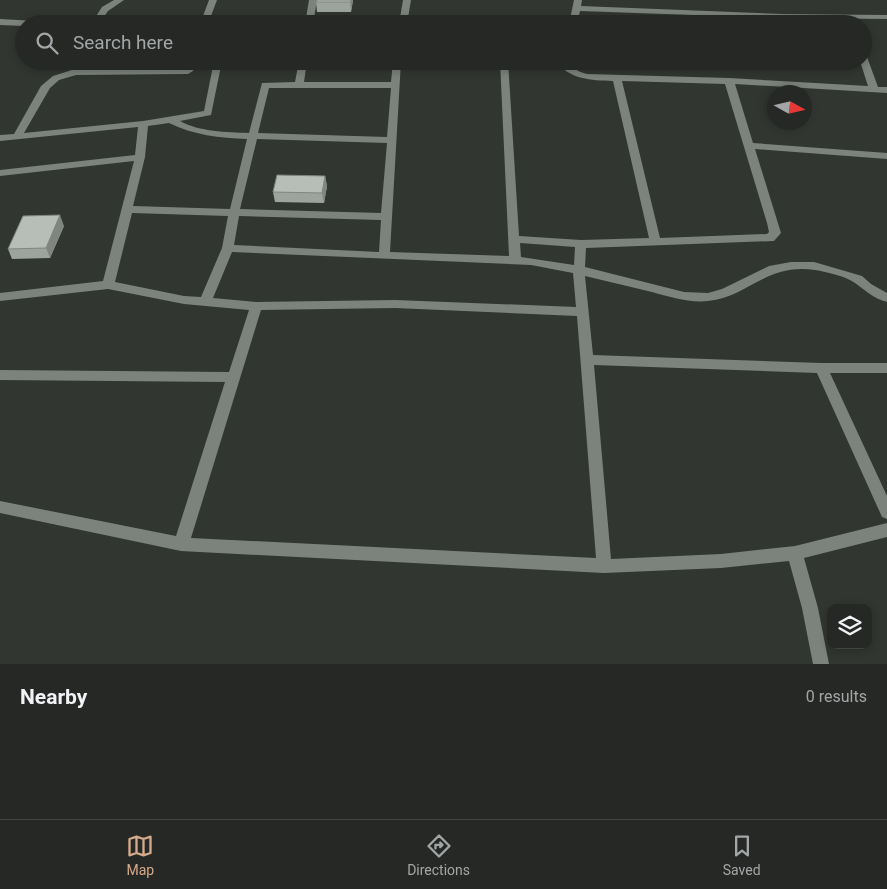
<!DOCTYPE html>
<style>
:root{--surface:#252825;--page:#313432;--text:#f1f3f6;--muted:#a3a6a7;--line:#424442;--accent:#d6ab8b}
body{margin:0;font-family:Roboto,sans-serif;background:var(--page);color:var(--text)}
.controls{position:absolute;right:15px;bottom:15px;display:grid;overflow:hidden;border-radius:10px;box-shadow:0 2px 8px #0003}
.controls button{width:45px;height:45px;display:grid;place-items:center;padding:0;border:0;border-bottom:1px solid var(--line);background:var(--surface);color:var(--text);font:25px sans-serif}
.compass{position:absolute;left:767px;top:85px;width:45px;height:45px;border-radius:50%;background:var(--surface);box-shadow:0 2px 8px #0003;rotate:98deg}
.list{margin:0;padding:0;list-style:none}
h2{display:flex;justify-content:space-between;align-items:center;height:65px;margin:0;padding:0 20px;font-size:21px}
h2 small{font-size:16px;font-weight:400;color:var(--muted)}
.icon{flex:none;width:28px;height:28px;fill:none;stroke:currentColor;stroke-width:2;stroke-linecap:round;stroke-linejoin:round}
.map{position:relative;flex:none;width:887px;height:664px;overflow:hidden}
.search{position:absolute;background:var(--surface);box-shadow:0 2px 8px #0003;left:15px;right:15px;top:15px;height:55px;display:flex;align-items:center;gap:12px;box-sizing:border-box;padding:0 18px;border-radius:28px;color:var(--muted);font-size:19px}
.sheet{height:155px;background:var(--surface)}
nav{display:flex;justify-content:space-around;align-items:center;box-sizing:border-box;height:70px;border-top:1px solid var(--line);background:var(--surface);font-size:14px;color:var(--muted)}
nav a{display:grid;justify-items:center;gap:2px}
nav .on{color:var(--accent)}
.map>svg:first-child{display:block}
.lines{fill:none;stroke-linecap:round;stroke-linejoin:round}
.minor{fill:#7c827c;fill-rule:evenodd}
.wall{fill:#9da39d}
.shaded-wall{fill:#808580}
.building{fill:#b7beb7;stroke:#808580}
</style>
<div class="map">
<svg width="887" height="664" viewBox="0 0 887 664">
<rect width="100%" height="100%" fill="#313631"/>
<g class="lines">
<g class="minor">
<path d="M114 0H124L108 11 99 24H91L102 7Z"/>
<path d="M209 0H217L208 24H200Z"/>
<path d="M309 0H317L313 24H305Z"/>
<path d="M403 0H411L407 24H399Z"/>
<path d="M574 0H582L581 6 782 14 887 15V19L782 18 580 11 577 24H569Z"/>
<path d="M0 19 36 21 40 24H24V26L0 25Z"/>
<path d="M863 54 867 57 878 87H887V93L735 84 753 143 887 153V159L755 149 781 233 774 241 586 248 585 267 684 292 708 293 722 289 769 266 791 262H814L862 276 871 284 887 293V302C874 299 865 290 855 283 845 276 827 272 815 270 766 263 748 297 708 301 689 303 670 297 652 292 630 287 607 281 585 276L593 355 821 363H887V373H830L887 496V519L882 517 817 373 594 365 611 559 721 554 795 546 887 523V537L804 558 818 608 829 664H813L802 608 789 561 721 568 604 573 181 551 0 513V501L176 536 225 382 0 380V370L229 372 249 310 184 304 108 289 0 301V293L103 281 134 161 0 176V170L135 155 138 127 0 141V135L14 134 41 86 53 76 75 69 184 68 186 61H195L193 71 188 74 76 75 59 80 50 88 24 133 143 121 204 111 214 61H222L211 115 180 121C200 132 226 132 249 133L262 83 295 82 299 61H307L304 82H391L393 61H401L390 252 509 256 500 61H508L519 236 581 240 649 238 613 81C590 80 571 80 555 61 569 61 573 71 587 74L729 78 868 86 860 61H863ZM622 81 725 84 767 223 769 232 767 234 660 238ZM269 88H391L387 137 258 133ZM169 123C193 135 220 138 247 139L230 209 133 206 145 157 148 126ZM257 139 387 143 381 213 240 209ZM132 213 228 216 222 248 201 297 184 296 115 282ZM239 216 381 220 379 252 234 245ZM520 243 575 247 574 265 521 257ZM232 252 531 265 573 273 576 307 395 300 256 302 213 298ZM395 308 577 316 596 558 191 538 261 310Z"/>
</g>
</g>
<g class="wall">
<path d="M353 0 351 12H317L316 2Z"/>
<path d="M325 176 327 186 324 203 275 202 273 192Z"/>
<path d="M64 226 50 258 12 259 8 249Z"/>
</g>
<g class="shaded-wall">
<path d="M351 0H353L351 12 350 2Z"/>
<path d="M325 176 327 186 324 203 322 193Z"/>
<path d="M60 215 64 226 50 258 46 248Z"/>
</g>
<g class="building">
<path d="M317 0H351L350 2H316Z"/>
<path d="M277 175 325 176 322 193 273 192Z"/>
<path d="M60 215 46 248 8 249 23 216Z"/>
</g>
</svg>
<div class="controls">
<button><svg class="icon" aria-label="layers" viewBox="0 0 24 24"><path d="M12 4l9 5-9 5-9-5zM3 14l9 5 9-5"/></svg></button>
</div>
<svg class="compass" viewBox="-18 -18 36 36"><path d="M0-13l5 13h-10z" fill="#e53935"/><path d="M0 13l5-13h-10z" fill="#a3a6a7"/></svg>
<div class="search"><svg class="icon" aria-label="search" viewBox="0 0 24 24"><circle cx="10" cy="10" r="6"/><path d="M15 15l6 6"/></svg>Search here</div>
</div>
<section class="sheet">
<h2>Nearby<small>0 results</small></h2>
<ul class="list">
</ul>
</section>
<nav>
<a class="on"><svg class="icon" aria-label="map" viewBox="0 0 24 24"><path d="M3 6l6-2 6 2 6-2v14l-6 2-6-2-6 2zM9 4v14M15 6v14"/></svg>Map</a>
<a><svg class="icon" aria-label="directions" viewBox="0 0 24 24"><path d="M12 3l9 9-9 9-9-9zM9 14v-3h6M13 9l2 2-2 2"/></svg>Directions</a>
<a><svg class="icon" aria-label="saved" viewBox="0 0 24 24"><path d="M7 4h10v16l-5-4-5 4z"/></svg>Saved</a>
</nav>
